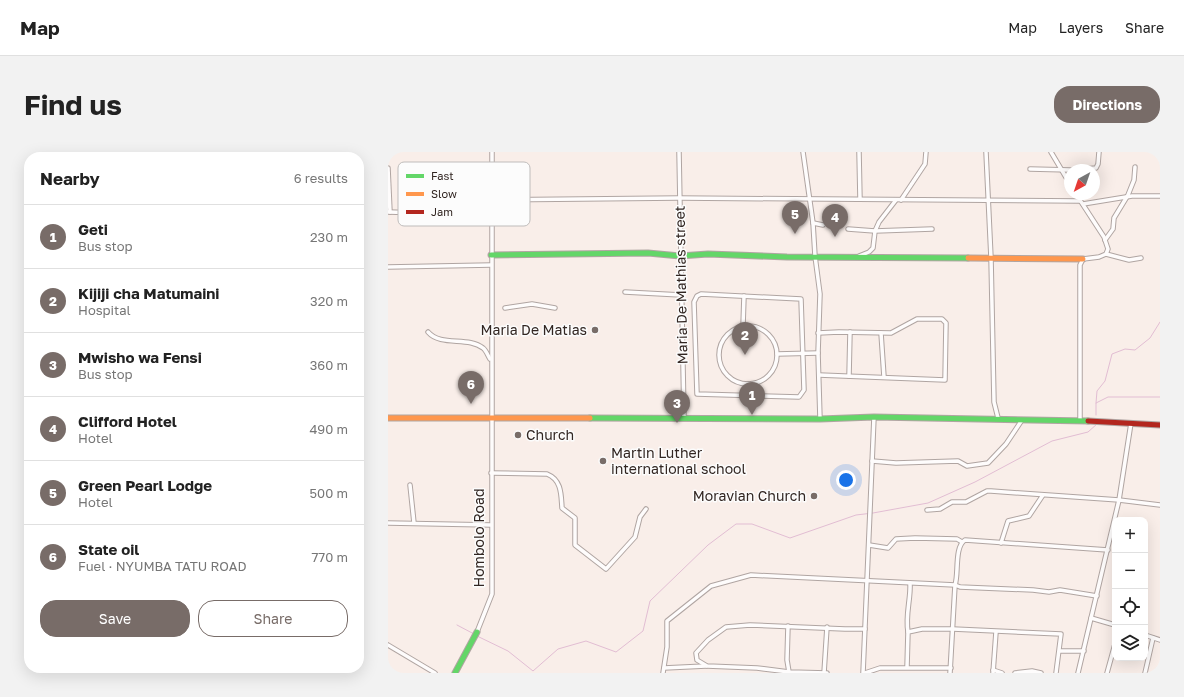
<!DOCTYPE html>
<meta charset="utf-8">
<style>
:root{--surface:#fff;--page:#f2f2f2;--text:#222;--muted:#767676;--line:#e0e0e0;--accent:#786c68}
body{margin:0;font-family:"Golos Text",sans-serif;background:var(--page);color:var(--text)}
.controls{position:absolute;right:12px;bottom:12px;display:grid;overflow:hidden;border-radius:8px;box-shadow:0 4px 16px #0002}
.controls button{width:36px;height:36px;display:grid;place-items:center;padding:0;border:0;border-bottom:1px solid var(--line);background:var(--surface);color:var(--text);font:20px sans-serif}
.compass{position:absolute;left:676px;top:12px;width:36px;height:36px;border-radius:50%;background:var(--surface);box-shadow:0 4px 16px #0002;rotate:220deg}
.you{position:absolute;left:458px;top:328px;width:14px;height:14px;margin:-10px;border:3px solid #fff;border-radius:50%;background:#1a73e8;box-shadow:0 0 0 6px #1a73e833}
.badge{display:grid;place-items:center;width:26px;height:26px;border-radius:50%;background:var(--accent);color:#fff;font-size:13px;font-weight:700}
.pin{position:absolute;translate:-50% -33px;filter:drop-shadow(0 1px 2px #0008)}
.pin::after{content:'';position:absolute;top:21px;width:14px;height:12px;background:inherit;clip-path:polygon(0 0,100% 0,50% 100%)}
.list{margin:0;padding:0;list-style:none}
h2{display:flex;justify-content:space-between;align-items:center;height:52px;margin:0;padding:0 16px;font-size:17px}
h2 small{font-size:13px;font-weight:400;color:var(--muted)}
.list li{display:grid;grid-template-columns:26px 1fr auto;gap:12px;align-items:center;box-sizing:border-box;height:64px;padding:0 16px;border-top:1px solid var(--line)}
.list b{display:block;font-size:15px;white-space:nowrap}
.list p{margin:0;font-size:13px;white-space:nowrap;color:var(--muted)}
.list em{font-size:13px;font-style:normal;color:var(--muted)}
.actions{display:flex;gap:8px;padding:12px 16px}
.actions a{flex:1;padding:9px 0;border:1px solid var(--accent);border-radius:16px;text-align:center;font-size:14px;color:var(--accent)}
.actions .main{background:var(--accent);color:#fff}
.icon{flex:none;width:22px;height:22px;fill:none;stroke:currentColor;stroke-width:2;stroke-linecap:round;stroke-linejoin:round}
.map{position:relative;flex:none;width:772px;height:521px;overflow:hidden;border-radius:16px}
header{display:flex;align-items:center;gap:24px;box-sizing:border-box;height:56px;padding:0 20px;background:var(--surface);border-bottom:1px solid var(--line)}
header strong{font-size:19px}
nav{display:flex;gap:22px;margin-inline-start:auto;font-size:14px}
.intro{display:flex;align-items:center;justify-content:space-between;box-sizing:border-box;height:96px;padding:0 24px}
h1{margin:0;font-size:28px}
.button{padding:10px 18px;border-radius:16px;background:var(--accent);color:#fff;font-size:14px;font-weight:700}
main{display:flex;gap:24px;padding:0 24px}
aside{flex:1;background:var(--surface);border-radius:16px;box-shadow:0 4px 16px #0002}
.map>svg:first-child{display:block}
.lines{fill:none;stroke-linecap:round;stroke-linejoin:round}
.stream{stroke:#e2bdd3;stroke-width:1}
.street-casing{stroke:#b0a5a2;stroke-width:5.5}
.fast-casing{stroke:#b0a5a2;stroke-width:7}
.slow-casing{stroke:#b0a5a2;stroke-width:7}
.jam-casing{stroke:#b0a5a2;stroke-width:7}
.street{stroke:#fefcfc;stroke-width:3.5}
.fast{stroke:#63d668;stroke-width:5}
.slow{stroke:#ff974d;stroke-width:5}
.jam{stroke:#b3261e;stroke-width:5}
.poi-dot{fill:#786c68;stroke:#fcfcfc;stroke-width:1.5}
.labels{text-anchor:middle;stroke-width:3;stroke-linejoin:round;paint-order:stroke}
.street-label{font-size:14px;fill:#322622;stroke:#fcfcfc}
.poi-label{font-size:14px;fill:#322622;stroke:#fcfcfc;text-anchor:end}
.key{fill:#fcfcfc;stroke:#bfbcbb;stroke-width:1}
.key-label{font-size:11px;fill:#322622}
</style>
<header>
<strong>Map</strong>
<nav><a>Map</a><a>Layers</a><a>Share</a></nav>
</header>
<div class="intro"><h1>Find us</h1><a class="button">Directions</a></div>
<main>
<aside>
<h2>Nearby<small>6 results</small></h2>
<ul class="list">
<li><span class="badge">1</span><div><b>Geti</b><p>Bus stop</p></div><em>230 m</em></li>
<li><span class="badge">2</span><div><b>Kijiji cha Matumaini</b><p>Hospital</p></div><em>320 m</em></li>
<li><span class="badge">3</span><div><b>Mwisho wa Fensi</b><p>Bus stop</p></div><em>360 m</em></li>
<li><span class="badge">4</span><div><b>Clifford Hotel</b><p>Hotel</p></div><em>490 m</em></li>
<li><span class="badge">5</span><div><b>Green Pearl Lodge</b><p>Hotel</p></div><em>500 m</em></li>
<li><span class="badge">6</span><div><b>State oil</b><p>Fuel · NYUMBA TATU ROAD</p></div><em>770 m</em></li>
</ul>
<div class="actions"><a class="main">Save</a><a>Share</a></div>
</aside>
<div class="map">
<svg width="772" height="521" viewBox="0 0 772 521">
<rect width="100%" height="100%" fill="#f9eee9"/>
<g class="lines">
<g class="stream">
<path d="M708 251 709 239 717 229 724 202 737 197 747 198 762 186 772 170"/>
<path d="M708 263V251L720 245H772"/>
<path d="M69 473 86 482"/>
<path d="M89 484 120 499 145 519 170 497 198 489 228 500 255 479 262 449 320 393 348 372H364L402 386 468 363 485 361 540 351 587 330 664 289 700 280 709 272"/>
</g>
<defs>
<g id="street">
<path d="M291 0 296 266"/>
<path d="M415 0 425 71 427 104 432 142 430 201 432 267"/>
<path d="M471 0 472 47"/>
<path d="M598 0 603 106 606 250 610 266"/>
<path d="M663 0 682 32"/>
<path d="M0 16 2 60"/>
<path d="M642 17 682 18"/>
<path d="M685 18 708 16 710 12 711 0"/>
<path d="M688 42 716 85 720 97 718 102 711 105 695 107 692 113V268"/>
<path d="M104 48 291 46 692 49"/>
<path d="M513 48 537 12 538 0"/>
<path d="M695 52 744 44H772"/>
<path d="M0 60 104 63"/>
<path d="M425 71 435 73"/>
<path d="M460 77 487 79 544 77"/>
<path d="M717 88 725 77 726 66 740 43 746 28 747 15"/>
<path d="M718 102 741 108 753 106"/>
<path d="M471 104 481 100 485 96 487 79 491 70 508 48"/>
<path d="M0 115 103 113"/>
<path d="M237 140 293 143"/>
<path d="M313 142 413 147 416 238 411 245 309 242 306 150 309 144Z"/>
<path d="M117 156 144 152 167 156"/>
<circle cx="360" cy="203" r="29"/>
<path d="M355 174 356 144"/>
<path d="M40 180C53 195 80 184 95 196 98 198 100 204 102 207"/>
<path d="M430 181 451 180 503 181 529 167H554L558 171 557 228 431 223"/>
<path d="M493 181 496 225"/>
<path d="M389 202 430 201"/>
<path d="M461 224 462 180"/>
<path d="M359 245 360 232"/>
<path d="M484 309 508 311 570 309 579 314 600 311 618 292 634 268"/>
<path d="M103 321 159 322C174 328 173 343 174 356L187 366V393L218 417 247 385 252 365 258 357"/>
<path d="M22 333 26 371"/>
<path d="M539 358 552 357 564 350H578L599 339H603L731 348 772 353"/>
<path d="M0 371 103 373"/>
<path d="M613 391 620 369 641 364 655 343"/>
<path d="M481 393 500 396 508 387 527 386 569 387 574 390"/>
<path d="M703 466 727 473"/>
<path d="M400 474 399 508 401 520"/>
<path d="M89 480 104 442V0"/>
<path d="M520 480C517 463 523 447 522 431"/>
<path d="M757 483 772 488"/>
<path d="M0 493 47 521"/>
<path d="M672 499H696"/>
<path d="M519 515 520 480 534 477H565L673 482 668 521"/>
<path d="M276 516 318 514"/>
<path d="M605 518 614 521"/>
<path d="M275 521 279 495V469L323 434 363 423 567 433C571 422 566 395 577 388L720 398"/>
<path d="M436 521 439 475"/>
<path d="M439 521 401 520 369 516 319 514 309 508 308 501 320 488 338 475 362 473 457 477H477"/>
<path d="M475 521 486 265"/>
<path d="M477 521 492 516H563"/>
<path d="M562 521 567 433 572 435 645 438 661 440 672 438 709 444"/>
<path d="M605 521 608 480"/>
<path d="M627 521 644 519 653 521"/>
<path d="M690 521 731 348 743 271"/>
<path d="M719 521 727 492"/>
<path d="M757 521 765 486"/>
</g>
<g id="fast">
<path d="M103 103 260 101 292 104 320 102 399 105 580 106"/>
<path d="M202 266 432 267 486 265 700 269"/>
<path d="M67 521 89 480"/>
</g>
<g id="slow">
<path d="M580 106 695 107"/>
<path d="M0 266H202"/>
</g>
<path id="jam" d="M700 269 772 273"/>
</defs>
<use href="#street" class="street-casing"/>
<use href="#fast" class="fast-casing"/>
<use href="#slow" class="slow-casing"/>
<use href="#jam" class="jam-casing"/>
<use href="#street" class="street"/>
<use href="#fast" class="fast"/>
<use href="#slow" class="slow"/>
<use href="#jam" class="jam"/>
</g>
<g class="poi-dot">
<circle cx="207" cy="178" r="4"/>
<circle cx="130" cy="283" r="4"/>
<circle cx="215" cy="309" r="4"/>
<circle cx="426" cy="344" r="4"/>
</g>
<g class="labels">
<g class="street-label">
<text transform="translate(293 133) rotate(-91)" y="5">Maria De Mathias street</text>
<text transform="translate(91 386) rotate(-90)" y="5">Hombolo Road</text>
</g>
<g class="poi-label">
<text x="199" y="183">Maria De Matias</text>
<text x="138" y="288" text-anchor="start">Church</text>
<text x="223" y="306" text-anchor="start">Martin Luther<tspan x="223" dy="16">international school</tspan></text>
<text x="418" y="349">Moravian Church</text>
</g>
</g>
<rect x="10" y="10" width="132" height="64" rx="6" class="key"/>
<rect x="18" y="22" width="18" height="4" fill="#63d668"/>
<rect x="18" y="40" width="18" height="4" fill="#ff974d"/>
<rect x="18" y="58" width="18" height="4" fill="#b3261e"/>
<g class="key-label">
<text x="43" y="28">Fast</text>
<text x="43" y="46">Slow</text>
<text x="43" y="64">Jam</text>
</g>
</svg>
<div class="controls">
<button>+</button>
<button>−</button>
<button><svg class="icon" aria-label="locate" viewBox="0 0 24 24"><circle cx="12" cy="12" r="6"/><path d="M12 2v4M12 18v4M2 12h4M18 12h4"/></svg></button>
<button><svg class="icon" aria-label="layers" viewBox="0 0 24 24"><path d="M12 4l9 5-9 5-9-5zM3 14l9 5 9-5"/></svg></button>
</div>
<svg class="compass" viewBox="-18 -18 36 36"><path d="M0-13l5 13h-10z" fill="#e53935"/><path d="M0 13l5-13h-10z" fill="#767676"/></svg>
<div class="you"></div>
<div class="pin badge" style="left:364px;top:263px">1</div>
<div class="pin badge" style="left:357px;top:203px">2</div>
<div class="pin badge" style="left:289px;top:271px">3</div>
<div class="pin badge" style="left:447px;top:85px">4</div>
<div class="pin badge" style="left:407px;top:82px">5</div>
<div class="pin badge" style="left:83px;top:252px">6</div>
</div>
</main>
